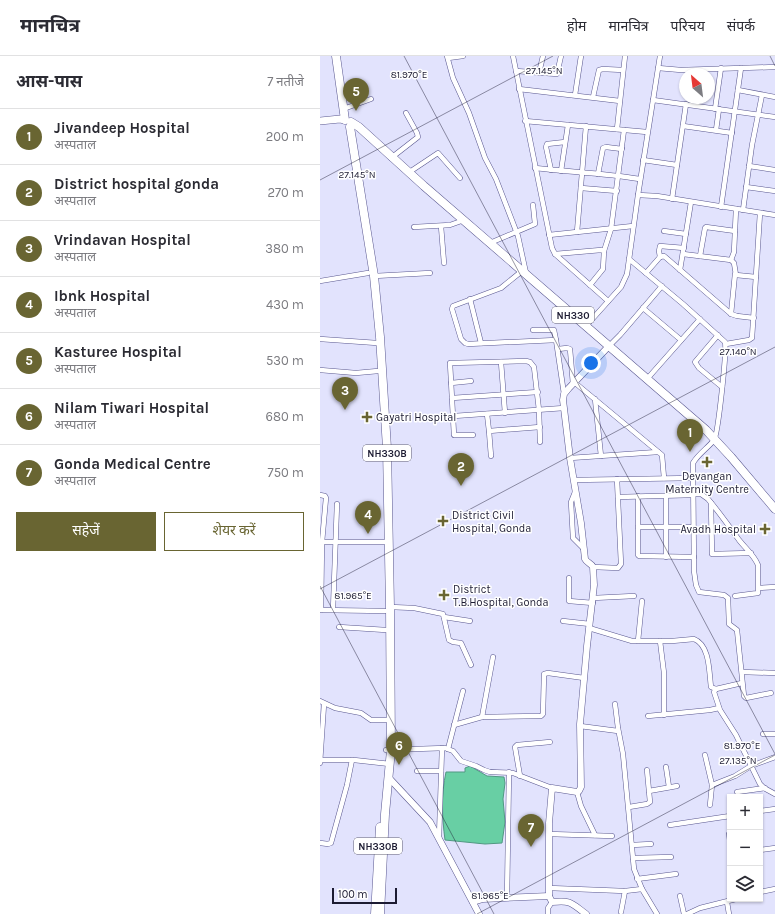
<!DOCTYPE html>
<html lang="hi">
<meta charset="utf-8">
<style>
:root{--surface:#fff;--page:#f2f2f3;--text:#2b2b33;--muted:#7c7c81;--line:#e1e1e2;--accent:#696532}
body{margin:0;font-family:Karla,"Noto Sans Devanagari",sans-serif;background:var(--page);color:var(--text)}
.controls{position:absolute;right:12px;bottom:12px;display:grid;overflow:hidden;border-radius:0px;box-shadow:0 1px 3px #0004}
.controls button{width:36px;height:36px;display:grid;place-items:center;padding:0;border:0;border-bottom:1px solid var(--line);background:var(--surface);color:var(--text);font:20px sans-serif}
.compass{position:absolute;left:359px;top:12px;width:36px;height:36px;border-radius:50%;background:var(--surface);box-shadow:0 1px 3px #0004;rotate:332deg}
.scale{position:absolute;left:12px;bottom:10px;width:65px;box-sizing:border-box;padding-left:4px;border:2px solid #1c1b32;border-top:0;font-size:11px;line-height:14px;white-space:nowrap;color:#1c1b32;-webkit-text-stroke:3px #fff;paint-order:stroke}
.you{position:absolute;left:271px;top:307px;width:14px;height:14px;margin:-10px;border:3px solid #fff;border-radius:50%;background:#1a73e8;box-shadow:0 0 0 6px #1a73e833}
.badge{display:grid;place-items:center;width:26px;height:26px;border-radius:50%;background:var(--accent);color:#fff;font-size:13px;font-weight:700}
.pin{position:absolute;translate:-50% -33px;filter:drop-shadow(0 1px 2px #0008)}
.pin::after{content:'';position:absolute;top:21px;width:14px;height:12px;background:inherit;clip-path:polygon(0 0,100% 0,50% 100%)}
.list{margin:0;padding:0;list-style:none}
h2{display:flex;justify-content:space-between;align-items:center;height:52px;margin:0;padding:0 16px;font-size:17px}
h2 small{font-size:13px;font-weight:400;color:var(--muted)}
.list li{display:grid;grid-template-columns:26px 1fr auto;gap:12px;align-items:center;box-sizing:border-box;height:56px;padding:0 16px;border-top:1px solid var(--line)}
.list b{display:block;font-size:15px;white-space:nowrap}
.list p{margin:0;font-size:13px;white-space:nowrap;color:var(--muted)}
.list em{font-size:13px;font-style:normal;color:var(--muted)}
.actions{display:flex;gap:8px;padding:12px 16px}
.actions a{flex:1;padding:9px 0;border:1px solid var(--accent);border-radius:0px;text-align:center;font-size:14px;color:var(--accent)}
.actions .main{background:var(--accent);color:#fff}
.icon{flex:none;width:22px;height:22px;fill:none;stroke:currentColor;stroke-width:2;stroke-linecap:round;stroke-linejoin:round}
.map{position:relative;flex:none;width:455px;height:858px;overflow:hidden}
header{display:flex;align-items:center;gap:24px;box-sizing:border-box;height:56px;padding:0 20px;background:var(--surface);border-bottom:1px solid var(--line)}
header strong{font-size:19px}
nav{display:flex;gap:22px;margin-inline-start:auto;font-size:14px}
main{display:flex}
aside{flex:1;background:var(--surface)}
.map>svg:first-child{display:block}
.water{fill:#68cfa4;stroke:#519982}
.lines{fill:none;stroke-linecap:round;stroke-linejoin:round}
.street-casing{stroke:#5a5890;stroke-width:5.5}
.secondary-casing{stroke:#5a5890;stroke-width:7}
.primary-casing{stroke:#5a5890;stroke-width:8}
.highway-casing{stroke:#5a5890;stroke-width:9}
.street{stroke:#fff;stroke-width:4.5}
.secondary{stroke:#fff;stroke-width:6}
.primary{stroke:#fff;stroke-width:7}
.highway{stroke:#fff;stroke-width:8}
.ticks{fill:none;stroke:#1c1b32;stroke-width:1;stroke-opacity:0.45}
.poi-dot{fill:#696532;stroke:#fff;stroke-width:1.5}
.labels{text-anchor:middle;stroke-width:3;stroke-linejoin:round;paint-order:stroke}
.shield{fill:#fff;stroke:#605f70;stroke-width:1}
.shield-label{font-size:10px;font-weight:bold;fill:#1c1b32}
.poi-label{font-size:11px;fill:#1c1b32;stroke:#fff;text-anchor:start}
.ticks-label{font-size:10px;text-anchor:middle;fill:#1c1b32;stroke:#fff;stroke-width:3;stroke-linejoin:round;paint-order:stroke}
</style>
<header>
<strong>मानचित्र</strong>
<nav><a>होम</a><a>मानचित्र</a><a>परिचय</a><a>संपर्क</a></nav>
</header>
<main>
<aside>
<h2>आस-पास<small>7 नतीजे</small></h2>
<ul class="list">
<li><span class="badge">1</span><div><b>Jivandeep Hospital</b><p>अस्पताल</p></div><em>200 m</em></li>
<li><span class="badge">2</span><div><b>District hospital gonda</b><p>अस्पताल</p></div><em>270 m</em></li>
<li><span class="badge">3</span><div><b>Vrindavan Hospital</b><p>अस्पताल</p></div><em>380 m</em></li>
<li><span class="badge">4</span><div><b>Ibnk Hospital</b><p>अस्पताल</p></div><em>430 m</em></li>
<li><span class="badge">5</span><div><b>Kasturee Hospital</b><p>अस्पताल</p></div><em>530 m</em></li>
<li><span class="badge">6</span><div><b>Nilam Tiwari Hospital</b><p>अस्पताल</p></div><em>680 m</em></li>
<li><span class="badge">7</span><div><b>Gonda Medical Centre</b><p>अस्पताल</p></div><em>750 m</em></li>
</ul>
<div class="actions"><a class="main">सहेजें</a><a>शेयर करें</a></div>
</aside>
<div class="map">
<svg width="455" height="858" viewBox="0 0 455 858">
<rect width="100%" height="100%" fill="#e2e3fd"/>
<path class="water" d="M150 710 167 720 184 721 185 727 183 743 185 766 182 787 165 788 125 784C122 761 121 739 126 716H145V712Z"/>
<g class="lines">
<defs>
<g id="street">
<path d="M127 0 133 22 149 57 165 102 176 123 198 180 206 217"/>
<path d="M193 0 232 192 235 198 288 245"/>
<path d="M128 2 143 0"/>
<path d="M338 12 361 14 455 11"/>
<path d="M196 15 237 18 241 0"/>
<path d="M219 17 223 0"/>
<path d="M199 33 300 45"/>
<path d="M418 34 455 41"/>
<path d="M255 39 261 0"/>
<path d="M273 41 279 14 283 13 303 14"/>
<path d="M333 44 455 61"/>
<path d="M26 52 51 43"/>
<path d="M395 53 401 12"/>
<path d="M205 65 327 76"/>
<path d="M363 70 412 77"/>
<path d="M297 73 305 0"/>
<path d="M396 74 399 53"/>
<path d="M71 102 98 81 97 77 86 57"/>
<path d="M323 104 357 109"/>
<path d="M429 110 455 114"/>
<path d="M215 112C250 116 285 117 320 123"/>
<path d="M231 114 226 91 227 88 245 86"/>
<path d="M241 115 248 69"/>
<path d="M88 117 118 97 140 122"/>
<path d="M278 118 283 92 286 91 302 93"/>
<path d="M426 131 455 135"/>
<path d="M261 132 297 135"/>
<path d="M318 139 337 140 455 159"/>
<path d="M352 143 366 48"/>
<path d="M401 151 421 12"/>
<path d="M423 154 432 89 442 39"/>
<path d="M121 170 124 207"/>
<path d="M94 171 130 169 144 164"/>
<path d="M344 175 366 178"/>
<path d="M257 176 266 70"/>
<path d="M229 179 313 170"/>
<path d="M170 187 215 168 213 149"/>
<path d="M284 195 291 173 304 74"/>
<path d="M235 198 281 194 284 195 283 213 270 229"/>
<path d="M363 198 411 204 414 207 416 219 436 221"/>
<path d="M380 200 385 172 386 171 415 175"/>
<path d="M340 201 339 195 340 190 364 192"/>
<path d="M309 203 363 248 405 286C407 294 398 379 394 384 388 392 379 397 373 407L374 515 376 529 379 536 404 539 408 542 409 568 417 574 424 640 426 642 451 637"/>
<path d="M411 204 414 196 416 153"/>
<path d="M360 214 371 146"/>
<path d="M202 215 181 232 133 250 132 253 141 283 145 287 148 288 236 284 244 338"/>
<path d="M326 217 340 201 344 200 411 258 417 260 434 262"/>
<path d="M54 220 110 217"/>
<path d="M0 225 48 217"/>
<path d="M150 243 161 287"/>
<path d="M323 252 361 284"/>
<path d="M411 258 415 218"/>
<path d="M266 270 301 231 307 218 318 139 340 0"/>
<path d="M213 274H234L236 284"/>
<path d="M398 279 375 306 379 312 402 331"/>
<path d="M0 283 57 287"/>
<path d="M406 288 429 284 432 282 440 157"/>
<path d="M289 290 300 279 342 230"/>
<path d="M238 293 247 292 250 293 253 328"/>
<path d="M181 306 185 357"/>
<path d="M0 314 36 317 58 315"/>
<path d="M327 323 380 263"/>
<path d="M254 326 342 399 344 422"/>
<path d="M131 327 151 325"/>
<path d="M132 342 218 336"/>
<path d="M275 343 281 400"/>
<path d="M167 358 169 375 220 371"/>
<path d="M134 360 244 352"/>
<path d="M169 375 171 400"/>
<path d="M153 379H134L130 307 206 305 210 306 214 311 219 354 220 386"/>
<path d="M250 402 338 396"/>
<path d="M254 424 373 422"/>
<path d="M255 436 251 446 253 482 264 493"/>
<path d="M373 438H381L388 443C399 456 409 470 419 484 426 493 434 499 438 509V537L415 540"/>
<path d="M0 439 5 440 6 442 2 486 1 554"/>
<path d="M318 440V499L319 500 374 501"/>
<path d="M346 440V501"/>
<path d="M298 441 373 439"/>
<path d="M391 447 392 498 431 497"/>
<path d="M318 471H373"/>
<path d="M0 486H65"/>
<path d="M273 511 298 512 301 508 297 423"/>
<path d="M249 522V545L273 547"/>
<path d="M439 532 455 531"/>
<path d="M273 542 314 540"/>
<path d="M70 551 94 552 123 558 129 584 133 586 141 587 151 609"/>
<path d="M0 554 65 555"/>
<path d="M13 554 17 448"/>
<path d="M124 561 150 565"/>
<path d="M243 565 270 568"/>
<path d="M19 571 66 574"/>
<path d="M269 572 312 585H352L374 583C390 589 389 616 391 631L396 633"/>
<path d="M318 585 322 545"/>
<path d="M340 585 344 617V659"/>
<path d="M422 616 455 617"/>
<path d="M422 627 396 633 394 636 400 654 416 679 440 728 444 732 455 738"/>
<path d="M0 645 15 652 41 657 51 664H67"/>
<path d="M295 648 298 672 303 698 314 813 322 833 337 858"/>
<path d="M328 660 390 654 399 652"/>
<path d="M162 661 173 601"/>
<path d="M134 669 162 661 221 660 223 658 224 618 228 617 264 622"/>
<path d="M260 670 298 675"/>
<path d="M443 678H455"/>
<path d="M128 693 143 635"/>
<path d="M66 694 125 692 133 695 141 705 156 710 164 714 170 716 193 717 232 732"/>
<path d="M385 699 392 729 390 749"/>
<path d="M1 704H34L70 708"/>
<path d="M0 707 4 648"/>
<path d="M346 711 349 731"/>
<path d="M97 715H121"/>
<path d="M200 720 195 691 197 689 230 686"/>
<path d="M392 729 415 720 431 710 455 701"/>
<path d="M329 735 357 730"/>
<path d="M257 736 261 750 275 779"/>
<path d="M417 736 445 732"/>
<path d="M309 751 327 748 330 746 327 714"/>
<path d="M440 755 455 753"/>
<path d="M350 769 410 760"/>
<path d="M229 778 292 780"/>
<path d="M409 778 410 786"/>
<path d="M119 782 122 692"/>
<path d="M0 787 8 788 11 787 27 729 32 704"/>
<path d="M312 789 331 788"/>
<path d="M440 794 455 792"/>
<path d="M313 802 351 801"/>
<path d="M317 823 356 818"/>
<path d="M229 832 305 835 322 833"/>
<path d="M440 836 455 833"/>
<path d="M360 840 364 858"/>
<path d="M187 842 189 716"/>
<path d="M407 846 409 858"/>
<path d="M301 856 305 835"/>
<path d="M228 858V852L232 846"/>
<path d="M367 858 380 852 416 843"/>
</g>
<g id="secondary">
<path d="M69 722 110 766 159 858"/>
<path d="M153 846 163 843 229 840"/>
<path d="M266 858C251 847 252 844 232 846L229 840V767L232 732 257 736 259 735 261 731 260 668 267 590 274 529 273 511C271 507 267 507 265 503L261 467 250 402 243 344 244 338 249 332 289 290"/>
</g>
<path id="primary" d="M0 65 20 63 25 64"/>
<g id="highway">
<path d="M16 0 25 64"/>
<path d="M31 66 39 71 104 130 386 374 411 401 455 453"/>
<path d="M30 71 54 220 60 281 67 392 70 551 71 694 65 758 60 858"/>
<path d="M55 858 60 771"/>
</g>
</defs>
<use href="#street" class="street-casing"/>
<use href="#secondary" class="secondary-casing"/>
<use href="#primary" class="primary-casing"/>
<use href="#highway" class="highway-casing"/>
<use href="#street" class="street"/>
<use href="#secondary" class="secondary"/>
<use href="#primary" class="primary"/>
<use href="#highway" class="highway"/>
</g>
<path class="ticks" d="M84 0 455 698M450 0 455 10M0 124 233 0M0 530 174 858M0 533 455 291M157 858 455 699"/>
<g class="poi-dot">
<path d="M45 355h4v4h4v4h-4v4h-4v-4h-4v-4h4z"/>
<path d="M385 400h4v4h4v4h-4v4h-4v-4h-4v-4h4z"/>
<path d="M121 459h4v4h4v4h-4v4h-4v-4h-4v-4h4z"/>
<path d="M443 467h4v4h4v4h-4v4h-4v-4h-4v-4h4z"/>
<path d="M122 533h4v4h4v4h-4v4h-4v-4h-4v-4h4z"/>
</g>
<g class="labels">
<g class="shield">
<rect x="232" y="251" width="42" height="16" rx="3"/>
<rect x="43" y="389" width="48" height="16" rx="3"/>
<rect x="34" y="782" width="48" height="16" rx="3"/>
</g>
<g class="shield-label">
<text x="253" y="263">NH330</text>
<text x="67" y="401">NH330B</text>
<text x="58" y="794">NH330B</text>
</g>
<g class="poi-label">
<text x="56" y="365">Gayatri Hospital</text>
<text x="387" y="424" text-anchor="middle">Devangan<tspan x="387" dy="13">Maternity Centre</tspan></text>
<text x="132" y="463">District Civil<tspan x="132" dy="13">Hospital, Gonda</tspan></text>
<text x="436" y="477" text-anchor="end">Avadh Hospital</text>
<text x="133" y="537">District<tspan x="133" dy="13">T.B.Hospital, Gonda</tspan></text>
</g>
</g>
<g class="ticks-label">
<text x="224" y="18">27.145°N</text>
<text x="89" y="22">81.970°E</text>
<text x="37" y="122">27.145°N</text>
<text x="418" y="299">27.140°N</text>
<text x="33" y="543">81.965°E</text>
<text x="422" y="693">81.970°E</text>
<text x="418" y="708">27.135°N</text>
<text x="170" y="843">81.965°E</text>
</g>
</svg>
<div class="controls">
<button>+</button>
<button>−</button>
<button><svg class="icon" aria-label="layers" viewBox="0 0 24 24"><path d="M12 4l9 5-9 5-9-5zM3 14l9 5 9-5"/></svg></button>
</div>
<svg class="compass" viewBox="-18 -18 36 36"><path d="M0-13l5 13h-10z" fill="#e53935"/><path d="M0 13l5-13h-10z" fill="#7c7c81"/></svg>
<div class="scale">100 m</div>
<div class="you"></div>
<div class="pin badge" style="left:370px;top:396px">1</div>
<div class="pin badge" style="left:141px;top:430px">2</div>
<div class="pin badge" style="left:25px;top:354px">3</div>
<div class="pin badge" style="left:48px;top:478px">4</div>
<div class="pin badge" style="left:36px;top:55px">5</div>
<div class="pin badge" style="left:79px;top:709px">6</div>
<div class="pin badge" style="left:211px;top:791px">7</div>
</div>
</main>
